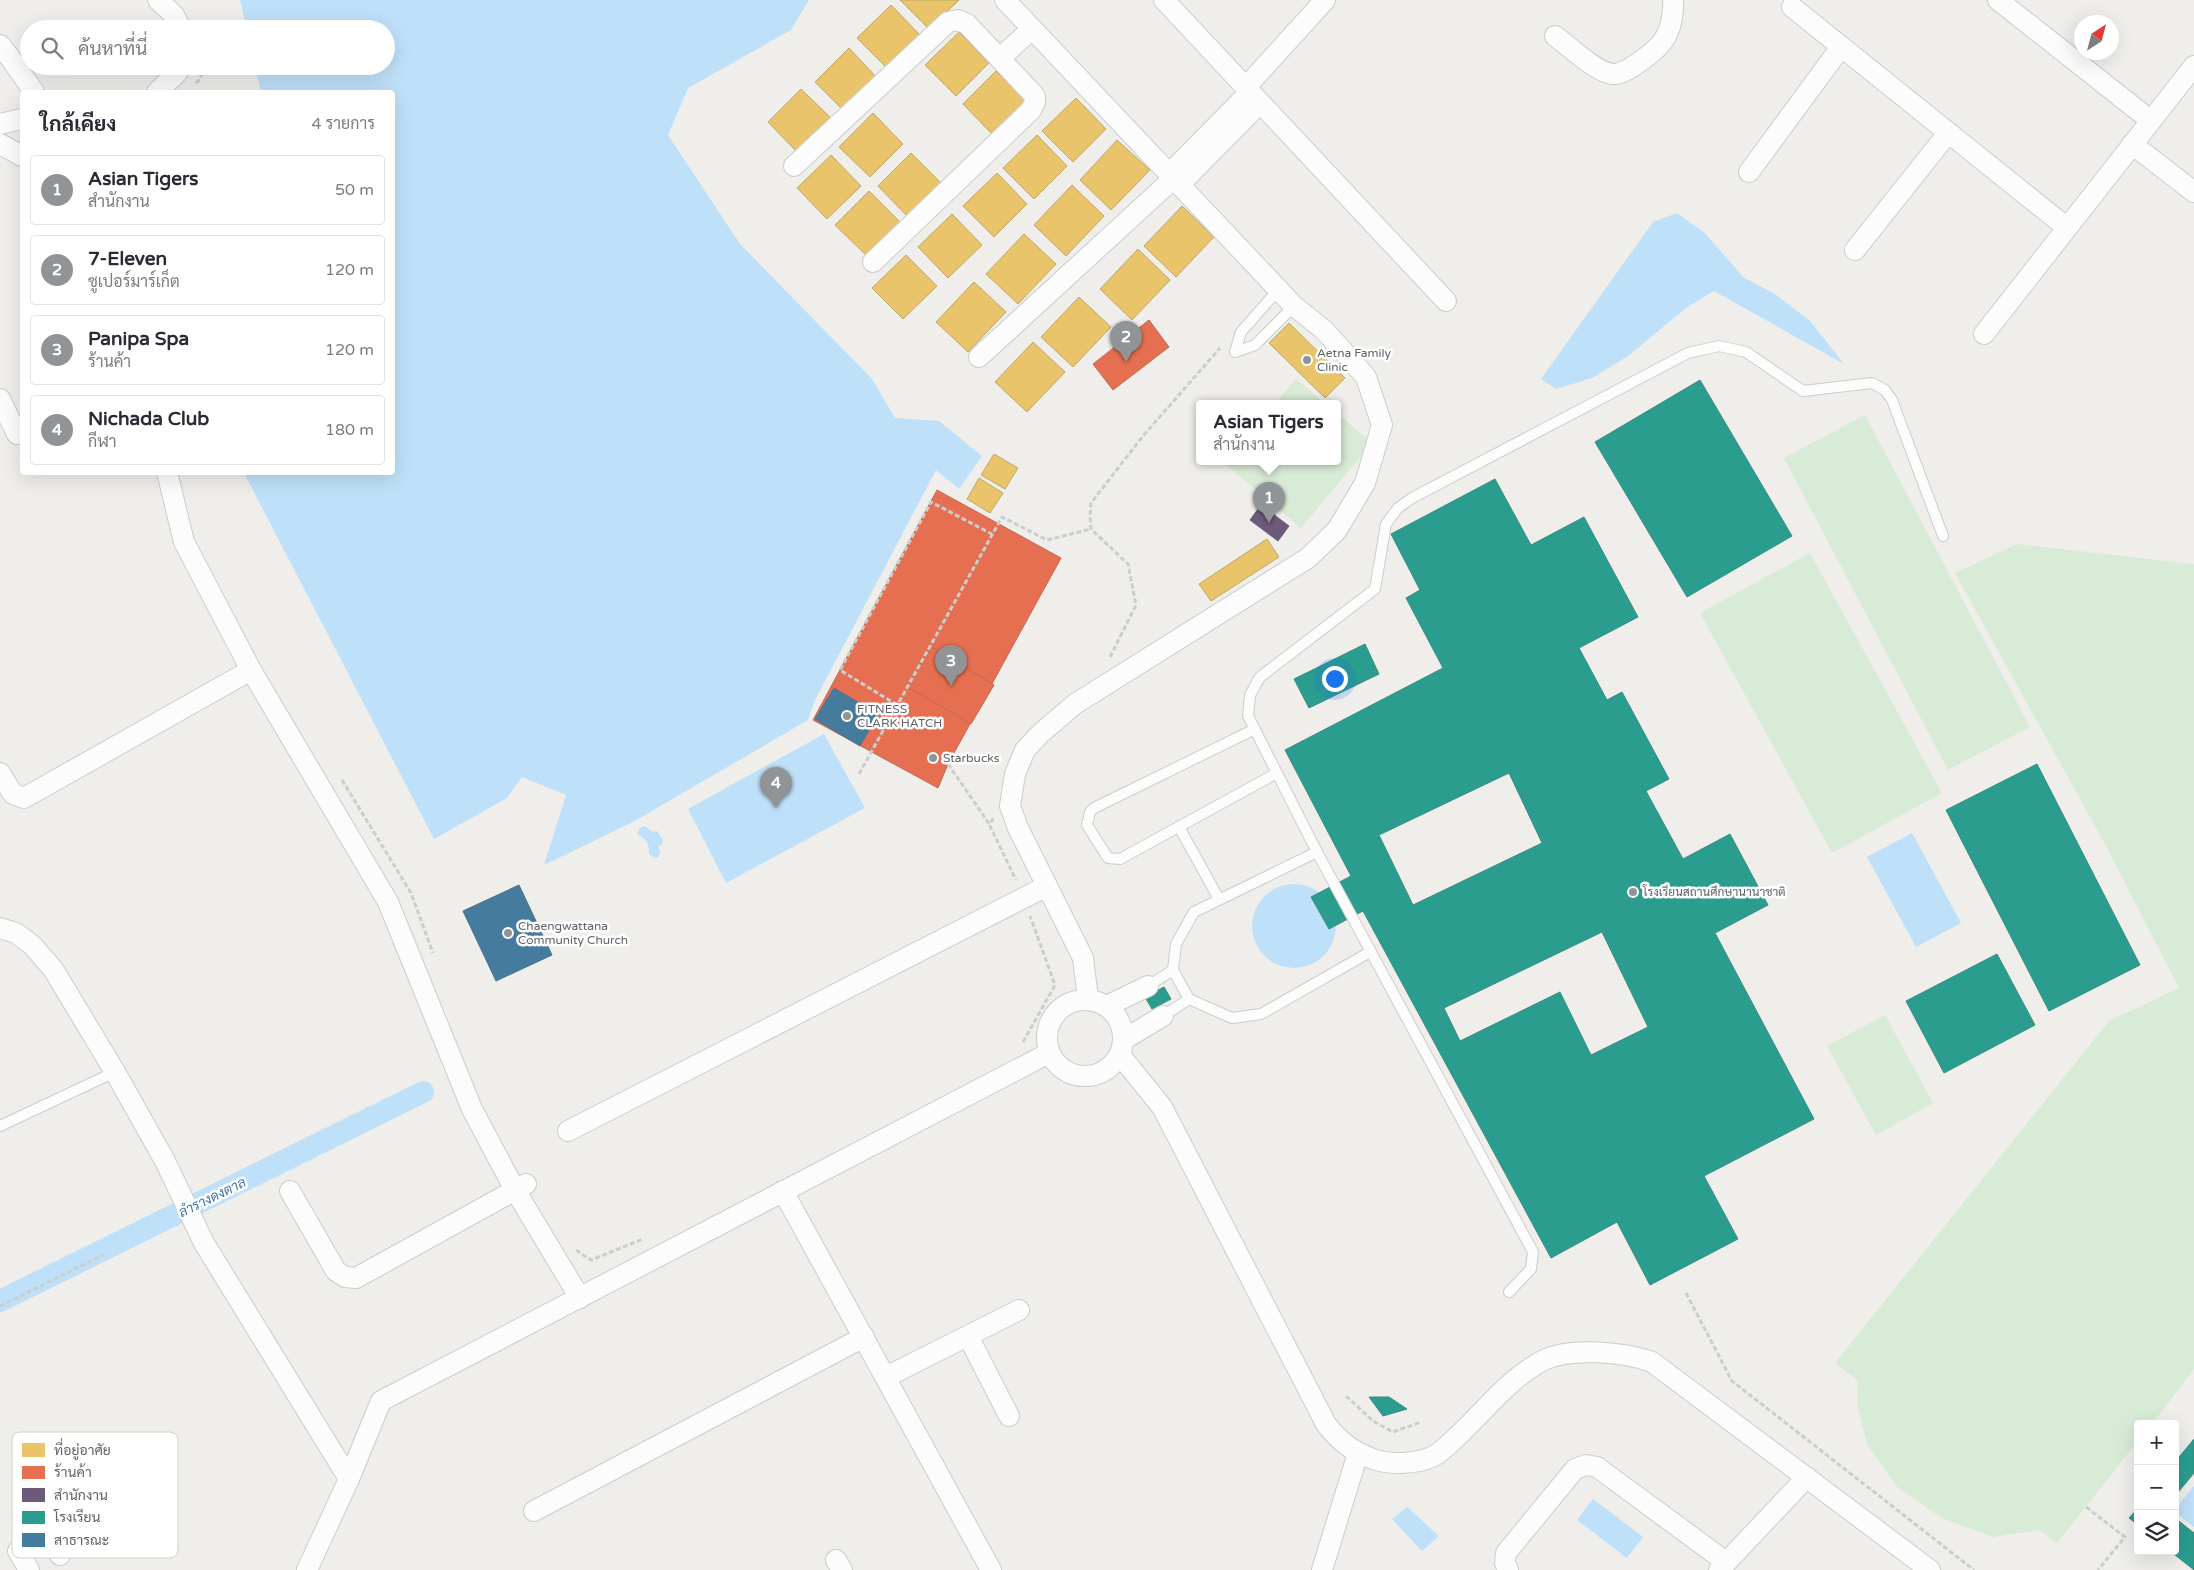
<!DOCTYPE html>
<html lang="th">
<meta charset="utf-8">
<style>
:root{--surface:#fff;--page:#f7f7f7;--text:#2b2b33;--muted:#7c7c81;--line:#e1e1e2;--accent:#919496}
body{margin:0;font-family:"Varela Round",Sarabun,sans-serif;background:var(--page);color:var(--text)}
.controls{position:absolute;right:15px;bottom:15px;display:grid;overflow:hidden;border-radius:5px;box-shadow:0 5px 20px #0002}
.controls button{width:45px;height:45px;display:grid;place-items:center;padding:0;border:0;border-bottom:1px solid var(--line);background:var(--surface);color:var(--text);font:25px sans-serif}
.compass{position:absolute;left:2074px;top:15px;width:45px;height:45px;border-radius:50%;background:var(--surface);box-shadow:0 5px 20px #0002;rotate:36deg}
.you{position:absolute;left:1334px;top:678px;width:18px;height:18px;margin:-12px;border:4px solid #fff;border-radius:50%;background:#1a73e8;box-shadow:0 0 0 8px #1a73e833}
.badge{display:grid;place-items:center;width:32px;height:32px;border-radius:50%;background:var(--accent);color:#fff;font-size:16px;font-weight:700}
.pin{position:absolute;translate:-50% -41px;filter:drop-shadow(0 1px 2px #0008)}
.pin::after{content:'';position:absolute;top:26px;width:18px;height:15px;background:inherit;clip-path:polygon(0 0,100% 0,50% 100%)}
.popup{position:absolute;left:1196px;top:400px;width:145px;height:65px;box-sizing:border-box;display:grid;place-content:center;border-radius:5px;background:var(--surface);filter:drop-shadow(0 1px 4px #0005);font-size:16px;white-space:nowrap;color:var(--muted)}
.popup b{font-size:19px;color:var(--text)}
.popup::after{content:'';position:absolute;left:50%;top:100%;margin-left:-10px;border:10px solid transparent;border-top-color:var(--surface)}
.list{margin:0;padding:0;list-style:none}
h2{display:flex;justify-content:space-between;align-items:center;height:65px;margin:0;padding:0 20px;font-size:21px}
h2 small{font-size:16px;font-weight:400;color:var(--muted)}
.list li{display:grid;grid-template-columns:32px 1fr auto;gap:15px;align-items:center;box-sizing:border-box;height:70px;margin:0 10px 10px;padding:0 10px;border:1px solid var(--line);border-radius:5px}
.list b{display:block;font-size:19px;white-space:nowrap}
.list p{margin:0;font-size:16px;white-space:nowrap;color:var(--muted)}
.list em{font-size:16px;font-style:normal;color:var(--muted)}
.icon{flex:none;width:28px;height:28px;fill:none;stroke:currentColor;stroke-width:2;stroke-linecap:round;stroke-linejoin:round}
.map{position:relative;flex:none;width:2194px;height:1570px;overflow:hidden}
.search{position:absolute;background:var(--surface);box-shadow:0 5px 20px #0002;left:20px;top:20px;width:375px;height:55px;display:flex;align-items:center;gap:12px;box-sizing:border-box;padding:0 18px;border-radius:28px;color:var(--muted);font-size:19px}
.panel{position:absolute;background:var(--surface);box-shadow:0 5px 20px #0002;left:20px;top:90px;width:375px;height:385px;border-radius:5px}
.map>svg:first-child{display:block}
.green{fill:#d8ebd6}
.water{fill:#bfe0f9}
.homes{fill:#e9c46a;stroke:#c0a769}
.shops{fill:#e76f51;stroke:#be6b58}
.offices{fill:#6d597a;stroke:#695c75}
.schools{fill:#2a9d8f;stroke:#3a8c83;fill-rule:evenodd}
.public{fill:#457b9d;stroke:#4d748d}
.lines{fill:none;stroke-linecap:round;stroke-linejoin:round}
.canal{stroke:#bfe0f9;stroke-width:22}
.lane-casing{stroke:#cbcccc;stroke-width:12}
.street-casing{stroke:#cbcccc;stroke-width:22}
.path{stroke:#cacfcc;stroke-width:3;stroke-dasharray:5 2.5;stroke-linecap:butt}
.lane{stroke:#fdfcfc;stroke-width:10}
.street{stroke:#fdfcfc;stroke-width:20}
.poi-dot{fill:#919496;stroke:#fff;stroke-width:2}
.labels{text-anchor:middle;stroke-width:5;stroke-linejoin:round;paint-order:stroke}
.poi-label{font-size:12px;fill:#5f6368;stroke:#fff;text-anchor:start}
.water-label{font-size:14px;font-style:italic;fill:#4174aa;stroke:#fff}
.key{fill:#fff;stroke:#cfd0d2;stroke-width:1}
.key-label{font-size:14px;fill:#5f6368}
</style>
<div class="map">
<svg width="2194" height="1570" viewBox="0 0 2194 1570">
<rect width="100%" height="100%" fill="#efeeea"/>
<g class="green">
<path d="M1296 379 1326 404H1275Z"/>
<path d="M1338 414 1372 443 1301 528 1225 464 1227 462H1338Z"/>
<path d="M1865 415 2030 727 1948 770 1784 458Z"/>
<path d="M2017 544 2194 564V1369L2152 1424H2138V1441L2057 1543 2039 1530 1993 1537 1942 1518 1898 1488 1867 1444 1857 1404 1858 1381 1835 1363 2109 1021 2179 988 2106 846 1955 573Z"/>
<path d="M1810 553 1942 793 1832 853 1700 613Z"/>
<path d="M1885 1015 1933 1103 1876 1135 1827 1046Z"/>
</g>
<g class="water">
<path d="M240 0H809L791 30 688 88 668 135 740 244 872 379 895 418 939 421 982 456 959 489 936 470 815 700 808 720 633 822 544 865 566 795 522 777 507 798 434 839 244 473 392 472V92H261L255 66H386V29H247Z"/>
<path d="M1677 213 1705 233 1743 277 1775 294 1810 321 1844 364 1714 291 1686 308 1628 356 1592 378 1556 389 1541 379 1653 222Z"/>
<path d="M824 734 865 808 726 883 688 809Z"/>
<path d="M645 826 652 832 657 831 663 840 662 844 658 847 660 851 659 857 654 858 649 854C650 844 645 838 637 834L640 828Z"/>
<path d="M1912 833 1961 923 1916 947 1867 857Z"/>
<circle cx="1294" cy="926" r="42"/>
<path d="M2194 1486V1527L2175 1512V1509Z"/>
<path d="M1593 1499 1643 1537 1627 1558 1577 1520Z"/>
<path d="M1407 1507 1439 1536 1422 1551 1392 1519Z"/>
</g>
<g class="homes">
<path d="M900 0H959L929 29Z"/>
<path d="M891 5 921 36 888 69 857 38Z"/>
<path d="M959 32 989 63 956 96 925 65Z"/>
<path d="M849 48 879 80 845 112 815 82Z"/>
<path d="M996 71 1027 102 993 135 963 104Z"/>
<path d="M801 89 832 119 798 153 768 122Z"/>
<path d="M1076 98 1106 129 1073 162 1042 131Z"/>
<path d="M873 113 903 144 870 177 839 147Z"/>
<path d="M1037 135 1067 166 1034 199 1003 168Z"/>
<path d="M1117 140 1150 170 1111 210 1080 180Z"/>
<path d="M911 153 941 183 908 217 878 186Z"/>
<path d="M831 155 861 186 827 219 797 188Z"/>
<path d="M997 173 1027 204 994 237 963 206Z"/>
<path d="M1072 185 1104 216 1066 256 1034 225Z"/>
<path d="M869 191 900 222 866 255 835 225Z"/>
<path d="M1182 206 1214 237 1176 277 1144 246Z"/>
<path d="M952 214 982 245 948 278 918 247Z"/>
<path d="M1024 234 1056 264 1018 304 986 274Z"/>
<path d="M1138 249 1170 280 1132 320 1100 289Z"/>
<path d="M906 255 937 286 903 319 872 288Z"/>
<path d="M974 282 1006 312 968 352 936 322Z"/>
<path d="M1079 297 1111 327 1073 367 1041 337Z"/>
<path d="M1289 323 1345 378 1325 398 1269 343Z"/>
<path d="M1033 342 1065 372 1027 412 995 382Z"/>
<path d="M994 454 1018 468 1005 489 981 475Z"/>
<path d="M979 478 1003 493 990 513 967 499Z"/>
<path d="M1267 539 1279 557 1211 601 1199 584Z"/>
</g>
<g class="shops">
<path d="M1149 320 1169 347 1113 390 1093 364Z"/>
<path d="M937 490 1061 558 948 764 938 788 813 720Z"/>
<path d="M932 647 994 685 971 724 908 687Z"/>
</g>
<path class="offices" d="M1261 505 1289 526 1278 541 1250 520Z"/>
<g class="schools">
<path d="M1700 380 1792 536 1687 597 1595 442Z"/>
<path d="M1495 479 1531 545 1584 517 1638 617 1579 648 1607 700 1622 692 1669 779 1646 791 1683 859 1730 834 1768 905 1715 933 1814 1119 1704 1176 1738 1239 1650 1285 1617 1222 1551 1258 1363 911 1329 929 1311 897 1351 876 1285 750 1443 668 1406 598 1420 590 1391 534ZM1509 773 1542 843 1413 905 1379 835ZM1602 932 1648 1027 1591 1055 1560 992 1460 1041 1444 1008Z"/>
<path d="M1365 644 1379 674 1309 708 1294 679Z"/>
<path d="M2037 764 2140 965 2049 1011 1946 810Z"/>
<path d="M1997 954 2035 1025 1944 1073 1906 1001Z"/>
<path d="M1164 987 1171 999 1152 1009 1145 997Z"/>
<path d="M1369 1397H1389L1407 1409 1383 1416Z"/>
<path d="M2194 1439V1473L2175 1496V1462Z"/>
<path d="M2138 1508V1525L2129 1518Z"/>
<path d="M2175 1518 2194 1533V1570L2170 1551H2175Z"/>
</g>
<g class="public">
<path d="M834 688 878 714 860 746 815 719Z"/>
<path d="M519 885 552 955 496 981 463 911Z"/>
</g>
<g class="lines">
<path class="canal" d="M0 1301 423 1092"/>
<defs>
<g id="lane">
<path d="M1235 352 1241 332 1279 289"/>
<path d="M1235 352 1255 345 1294 306"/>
<path d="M1255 729 1094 808 1090 812 1087 825 1108 858 1120 859 1277 773"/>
<path d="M1179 827 1219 899"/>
<path d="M1317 852 1194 912 1176 944 1173 970 1189 999 1232 1018 1261 1014 1370 952"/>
<path d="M1148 986 1173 970"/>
<path d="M1163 1016 1189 999"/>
<path d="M0 1126 115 1072"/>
<path d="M1509 1292 1531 1269 1533 1252 1317 852 1248 716 1250 695 1260 677 1375 589 1386 524 1398 508 1412 498 1688 353 1719 346 1746 352 1803 391 1872 383 1885 390 1892 400 1943 536"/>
</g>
<g id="street">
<path d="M158 0 174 15 181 29"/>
<path d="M1005 0 1294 306 1324 330 1366 377 1382 425 1365 483 1337 530 1308 558 1075 704 1041 733 1025 750 1015 774 1010 806 1018 828 1083 958 1088 999"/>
<path d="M1164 0 1446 301"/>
<path d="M1998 0 2150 120"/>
<path d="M1792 7 2066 227"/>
<path d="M1555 36C1569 46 1595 72 1613 74 1624 76 1656 51 1663 41 1671 30 1674 13 1673 0"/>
<path d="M0 45 11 59 34 92"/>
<path d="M1000 58 1032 29"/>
<path d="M1246 87 1325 0"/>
<path d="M157 92 177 73 180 66"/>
<path d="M0 124 22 119"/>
<path d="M0 144 22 156"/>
<path d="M2132 144 2194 192"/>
<path d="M794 166 948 22 958 20 967 24 1035 96V102L1031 110 873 262"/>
<path d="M1749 172 1841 47"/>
<path d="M1170 173 1250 92"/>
<path d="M1180 184 1260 103"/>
<path d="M1855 250 1948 133"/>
<path d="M1984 334 2194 66"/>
<path d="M979 357 1174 178"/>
<path d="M0 399 17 434"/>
<path d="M167 472 184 542 251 670 388 902 472 1109 515 1190 580 1298"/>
<path d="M0 773 13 794 24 798 251 670"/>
<path d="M0 928 16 933 32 945 53 969 115 1072 165 1161 204 1243 349 1479"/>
<circle cx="1085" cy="1038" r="38"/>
<path d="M1107 1006 1148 986"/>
<path d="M1123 1040 1163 1016"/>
<path d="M1120 1055 1162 1107 1326 1424C1339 1441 1352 1451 1373 1459 1390 1465 1416 1464 1432 1457 1443 1452 1453 1440 1462 1432 1487 1408 1512 1376 1544 1360 1570 1347 1625 1352 1652 1362L1930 1570"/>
<path d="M568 1131 1047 886"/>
<path d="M290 1191 336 1271 345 1277 356 1278 526 1184"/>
<path d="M783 1191 991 1570"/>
<path d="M968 1336 1009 1416"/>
<path d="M886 1377 1019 1310"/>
<path d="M534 1511 864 1337"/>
<path d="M836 1560 842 1570"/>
<path d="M29 1570 18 1551 46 1533 60 1555"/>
<path d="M307 1570 349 1479 381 1401 1049 1053"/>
<path d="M1322 1570 1358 1453"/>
<path d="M1508 1570 1505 1563 1506 1553 1575 1469 1586 1465 1597 1467 1726 1562"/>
<path d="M1719 1570 1807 1477"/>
</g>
</defs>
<use href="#lane" class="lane-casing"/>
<use href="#street" class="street-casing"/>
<g class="path">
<path d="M196 83 200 79 204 66"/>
<path d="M1110 657 1136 605 1128 564 1091 529 1090 517 1091 503 1143 436 1220 348"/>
<path d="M897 705 840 670 931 502 992 534"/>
<path d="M948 764 990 825"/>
<path d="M859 774 1002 517 1047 540 1091 529"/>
<path d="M342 780 411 893 433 953"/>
<path d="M993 818 990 826 1016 880"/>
<path d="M1023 1042 1055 985 1030 916"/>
<path d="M576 1250 591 1260 643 1239"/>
<path d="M1686 1293 1732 1381 1974 1570"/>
<path d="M0 1306 103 1255"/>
<path d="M1346 1396 1373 1421 1393 1432 1421 1422"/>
<path d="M2086 1507 2125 1537 2098 1570"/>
</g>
<use href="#lane" class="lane"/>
<use href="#street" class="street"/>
</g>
<g class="poi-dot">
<circle cx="1307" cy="360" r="5"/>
<circle cx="847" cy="716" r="5"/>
<circle cx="933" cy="758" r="5"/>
<circle cx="1633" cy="892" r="5"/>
<circle cx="508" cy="933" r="5"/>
</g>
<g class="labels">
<g class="poi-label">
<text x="1317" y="357">Aetna Family<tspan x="1317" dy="14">Clinic</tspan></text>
<text x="857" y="713">FITNESS<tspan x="857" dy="14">CLARK HATCH</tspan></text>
<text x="943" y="762">Starbucks</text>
<text x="1643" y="896">โรงเรียนสถานศึกษานานาชาติ</text>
<text x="518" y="930">Chaengwattana<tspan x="518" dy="14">Community Church</tspan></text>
</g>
<g class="water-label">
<text transform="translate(212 1197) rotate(-26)" y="5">ลำรางดงตาล</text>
</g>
</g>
<rect x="12" y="1432" width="166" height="126" rx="8" class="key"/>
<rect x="22" y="1443" width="23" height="14" fill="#e9c46a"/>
<rect x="22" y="1466" width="23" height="13" fill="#e76f51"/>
<rect x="22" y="1488" width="23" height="14" fill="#6d597a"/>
<rect x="22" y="1511" width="23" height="13" fill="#2a9d8f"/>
<rect x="22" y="1533" width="23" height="14" fill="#457b9d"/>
<g class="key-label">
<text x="54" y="1455">ที่อยู่อาศัย</text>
<text x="54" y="1477">ร้านค้า</text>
<text x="54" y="1500">สำนักงาน</text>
<text x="54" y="1522">โรงเรียน</text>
<text x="54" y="1545">สาธารณะ</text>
</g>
</svg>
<div class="controls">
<button>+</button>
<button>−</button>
<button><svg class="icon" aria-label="layers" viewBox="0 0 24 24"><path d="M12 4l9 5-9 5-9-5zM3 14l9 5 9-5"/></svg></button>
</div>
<svg class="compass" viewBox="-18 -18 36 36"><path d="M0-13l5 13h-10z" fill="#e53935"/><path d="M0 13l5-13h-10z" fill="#7c7c81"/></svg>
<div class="you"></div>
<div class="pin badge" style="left:1269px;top:523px">1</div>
<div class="popup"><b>Asian Tigers</b>สำนักงาน</div>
<div class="pin badge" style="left:1126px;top:362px">2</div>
<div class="pin badge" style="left:951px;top:686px">3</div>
<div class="pin badge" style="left:776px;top:808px">4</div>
<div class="search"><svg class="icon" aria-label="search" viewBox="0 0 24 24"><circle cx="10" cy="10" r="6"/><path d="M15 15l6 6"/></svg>ค้นหาที่นี่</div>
<section class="panel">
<h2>ใกล้เคียง<small>4 รายการ</small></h2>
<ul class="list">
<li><span class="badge">1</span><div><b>Asian Tigers</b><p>สำนักงาน</p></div><em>50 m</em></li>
<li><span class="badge">2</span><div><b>7-Eleven</b><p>ซูเปอร์มาร์เก็ต</p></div><em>120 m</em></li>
<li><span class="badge">3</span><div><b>Panipa Spa</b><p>ร้านค้า</p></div><em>120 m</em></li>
<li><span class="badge">4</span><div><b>Nichada Club</b><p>กีฬา</p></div><em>180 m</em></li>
</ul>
</section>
</div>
